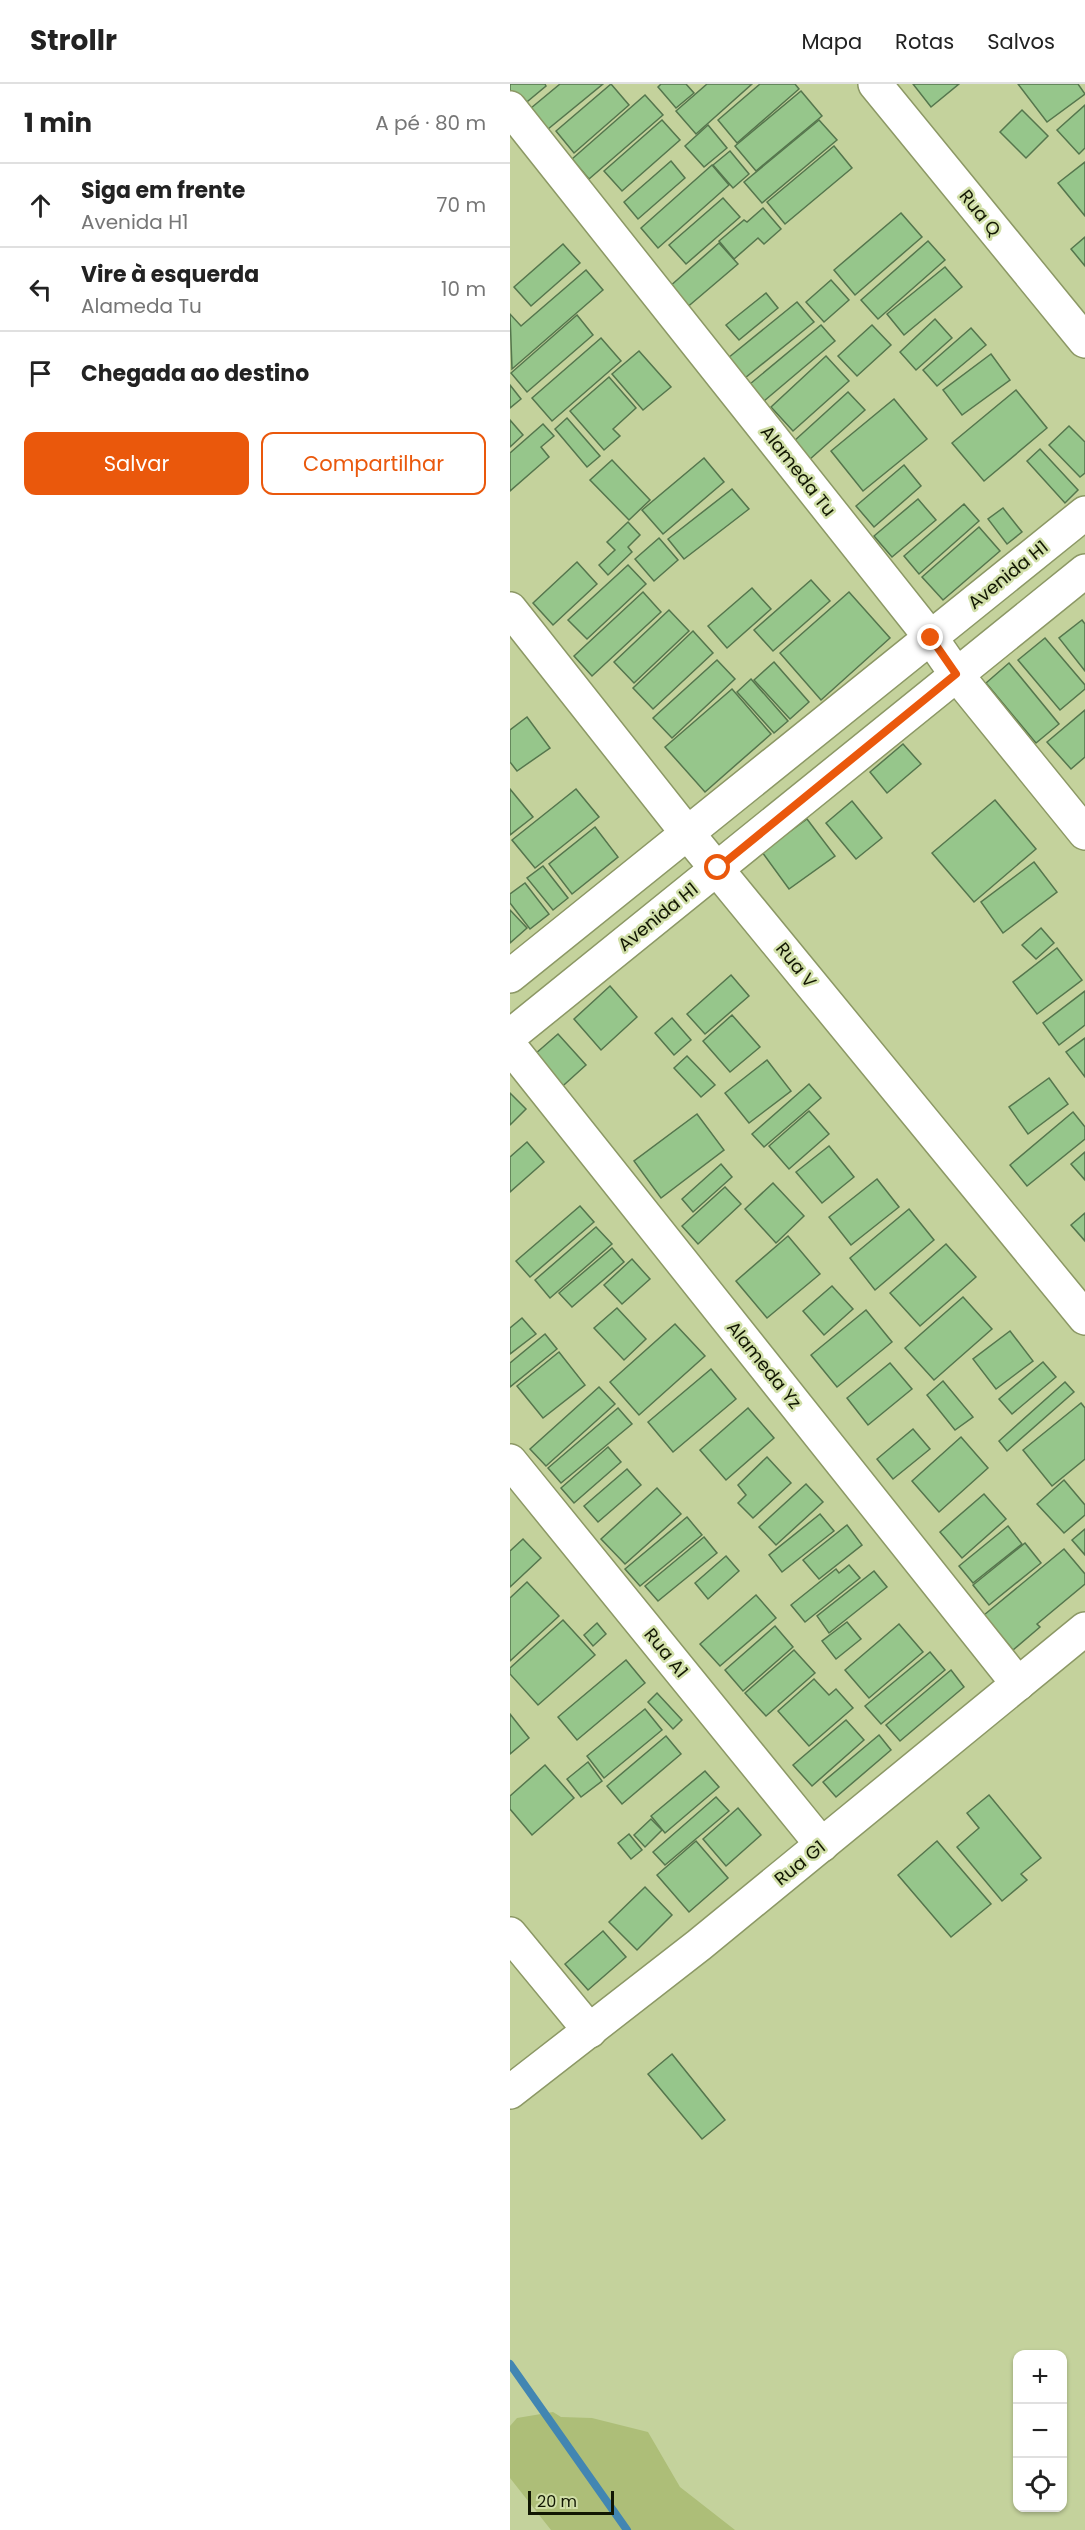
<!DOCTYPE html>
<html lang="pt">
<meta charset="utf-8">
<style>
:root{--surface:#fff;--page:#f2f2f2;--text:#222;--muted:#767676;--line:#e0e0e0;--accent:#ea580c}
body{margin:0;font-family:Poppins,sans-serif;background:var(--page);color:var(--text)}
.controls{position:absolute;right:18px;bottom:18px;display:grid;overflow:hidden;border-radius:12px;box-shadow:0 2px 4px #0004}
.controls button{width:54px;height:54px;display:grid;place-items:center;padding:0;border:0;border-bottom:2px solid var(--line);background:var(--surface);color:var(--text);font:30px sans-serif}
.scale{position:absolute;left:18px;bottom:15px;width:86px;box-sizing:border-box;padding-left:6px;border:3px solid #121703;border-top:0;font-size:16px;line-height:21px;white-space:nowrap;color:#121703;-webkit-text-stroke:4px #d1dfa8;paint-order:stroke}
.stop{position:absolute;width:18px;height:18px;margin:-14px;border:4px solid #ea580c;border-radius:50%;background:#fff}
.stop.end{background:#ea580c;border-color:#fff;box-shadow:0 2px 6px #0008}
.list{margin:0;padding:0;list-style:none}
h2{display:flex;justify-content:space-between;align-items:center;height:78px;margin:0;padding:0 24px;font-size:26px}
h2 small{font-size:20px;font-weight:400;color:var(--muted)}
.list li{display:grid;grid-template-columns:39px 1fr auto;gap:18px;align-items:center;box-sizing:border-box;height:84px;padding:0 24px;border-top:2px solid var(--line)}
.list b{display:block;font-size:22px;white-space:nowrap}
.list p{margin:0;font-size:20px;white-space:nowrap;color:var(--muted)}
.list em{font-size:20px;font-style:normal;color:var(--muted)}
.actions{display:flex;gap:12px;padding:18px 24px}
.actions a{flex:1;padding:14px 0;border:2px solid var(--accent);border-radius:12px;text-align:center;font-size:21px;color:var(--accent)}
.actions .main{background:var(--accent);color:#fff}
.icon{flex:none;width:33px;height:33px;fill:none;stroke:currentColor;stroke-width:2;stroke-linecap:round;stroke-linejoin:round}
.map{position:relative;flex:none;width:575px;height:2446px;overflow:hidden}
header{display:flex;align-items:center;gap:36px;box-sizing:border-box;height:84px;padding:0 30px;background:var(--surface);border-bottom:2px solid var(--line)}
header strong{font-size:28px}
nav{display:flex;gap:33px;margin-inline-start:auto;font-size:21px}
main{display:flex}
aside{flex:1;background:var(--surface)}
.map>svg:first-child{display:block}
.green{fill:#adbe78}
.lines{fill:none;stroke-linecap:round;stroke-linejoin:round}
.stream{stroke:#4286b2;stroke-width:8}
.building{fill:#96c68b;stroke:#55764d;stroke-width:1.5}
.minor-casing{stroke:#8c9865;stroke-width:36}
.minor{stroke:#fff;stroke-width:33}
.route{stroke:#ea580c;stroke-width:8}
.labels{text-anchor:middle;stroke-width:5;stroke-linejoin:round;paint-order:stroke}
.street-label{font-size:18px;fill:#121703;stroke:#d1dfa8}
</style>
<header>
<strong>Strollr</strong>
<nav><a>Mapa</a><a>Rotas</a><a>Salvos</a></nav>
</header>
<main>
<aside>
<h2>1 min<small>A pé · 80 m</small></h2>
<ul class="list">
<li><svg class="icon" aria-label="ahead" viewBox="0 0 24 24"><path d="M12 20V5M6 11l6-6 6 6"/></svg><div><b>Siga em frente</b><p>Avenida H1</p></div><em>70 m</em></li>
<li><svg class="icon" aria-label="left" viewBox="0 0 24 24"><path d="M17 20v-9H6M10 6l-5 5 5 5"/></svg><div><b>Vire à esquerda</b><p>Alameda Tu</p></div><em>10 m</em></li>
<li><svg class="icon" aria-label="arrive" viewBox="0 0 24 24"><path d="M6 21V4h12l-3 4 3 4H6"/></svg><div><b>Chegada ao destino</b></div></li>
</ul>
<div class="actions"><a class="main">Salvar</a><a>Compartilhar</a></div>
</aside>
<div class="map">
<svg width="575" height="2446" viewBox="0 0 575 2446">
<rect width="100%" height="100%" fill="#c4d29c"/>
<path class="green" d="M43 2328 51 2333 82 2334 138 2348 170 2403 225 2446H41L0 2394V2342L7 2334Z"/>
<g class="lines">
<path class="stream" d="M0 2280 117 2446"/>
</g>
<g class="building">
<path d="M0 0H35L36 2 12 22 0 6Z"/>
<path d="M50 0H93L32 50 15 29Z"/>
<path d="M101 0 119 21 64 69 46 47Z"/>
<path d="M151 0H176L184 9 166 24 148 3Z"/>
<path d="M197 0H242L186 50 166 27Z"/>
<path d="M250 0H285L289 5 227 59 208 36Z"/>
<path d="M403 0H449L421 23Z"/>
<path d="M508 0H568L575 10 537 38Z"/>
<path d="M291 7 312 32 246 87 225 62Z"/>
<path d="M135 11 153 31 79 95 62 75Z"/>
<path d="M575 21V64L569 70 547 46Z"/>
<path d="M512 26 538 52 516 74 490 48Z"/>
<path d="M152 36 170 56 112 107 94 87Z"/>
<path d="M309 36 327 56 252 119 234 98Z"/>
<path d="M198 41 217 64 194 83 175 62Z"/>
<path d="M324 62 342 84 275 140 257 118Z"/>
<path d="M220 67 239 90 223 104 203 81Z"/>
<path d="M161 77 175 94 128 135 114 118Z"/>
<path d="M575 78V132L548 99Z"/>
<path d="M202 81 219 101 148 164 131 144Z"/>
<path d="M213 114 230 133 176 180 159 161Z"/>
<path d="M253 124 271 145 254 160 248 154 224 175 209 157 234 136 237 138Z"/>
<path d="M391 129 412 153 345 211 324 186Z"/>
<path d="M575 153V182L561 165Z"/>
<path d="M418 157 435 176 368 235 351 216Z"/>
<path d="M209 159 228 180 168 231 150 211Z"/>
<path d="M53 160 70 179 21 222 4 203Z"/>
<path d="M435 183 452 203 394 251 377 230Z"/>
<path d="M76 186 93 206 2 285 0 230 11 242Z"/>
<path d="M321 196 339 216 314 238 296 218Z"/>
<path d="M256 209 268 224 229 256 216 241Z"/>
<path d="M287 218 304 238 235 294 218 274Z"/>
<path d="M67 231 83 251 17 308 1 289Z"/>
<path d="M425 235 442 254 406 286 390 268Z"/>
<path d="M311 241 325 257 254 317 240 300Z"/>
<path d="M362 241 381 261 347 292 328 272Z"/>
<path d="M461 244 476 261 427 302 413 286Z"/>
<path d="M91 254 111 277 42 337 22 314Z"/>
<path d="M129 267 161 303 133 326 102 290Z"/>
<path d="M481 270 500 296 452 331 433 306Z"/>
<path d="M316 272 339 297 283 347 261 323Z"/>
<path d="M99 293 126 324 103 345 110 352 94 366 60 327Z"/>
<path d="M0 301 11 315 0 324Z"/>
<path d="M506 306 537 344 474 397 442 359Z"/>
<path d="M338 308 355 326 299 376 283 358Z"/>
<path d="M384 315 417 355 353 407 321 367Z"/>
<path d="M57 334 90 372 77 383 45 345Z"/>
<path d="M0 336 13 351 0 363Z"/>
<path d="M33 340 44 352 31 363 39 373 0 407V369Z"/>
<path d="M559 342 575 358V389L570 393 539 361Z"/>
<path d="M530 365 568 406 555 419 517 377Z"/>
<path d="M194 374 214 398 153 450 132 426Z"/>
<path d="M102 376 140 416 119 436 80 396Z"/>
<path d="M394 381 411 402 364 443 346 422Z"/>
<path d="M222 405 239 425 174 475 158 455Z"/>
<path d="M408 415 426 436 382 473 364 452Z"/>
<path d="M454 420 469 437 409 490 394 472Z"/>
<path d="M493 424 512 448 497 460 478 435Z"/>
<path d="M118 438 130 451 118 463 122 468 98 491 89 481 105 466 97 458Z"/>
<path d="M469 443 490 467 433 516 412 493Z"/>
<path d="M149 454 168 476 144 497 125 475Z"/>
<path d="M67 478 87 500 43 541 23 519Z"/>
<path d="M118 481 136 500 77 555 58 536Z"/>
<path d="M301 496 320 517 263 567 244 546Z"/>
<path d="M242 504 261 525 217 564 198 542Z"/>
<path d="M133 508 151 528 82 592 64 572Z"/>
<path d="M339 508 380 554 311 616 270 569Z"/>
<path d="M159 526 179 547 124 599 104 578Z"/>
<path d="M572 536 575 540V587L549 554Z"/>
<path d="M183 547 203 569 143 625 123 604Z"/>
<path d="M535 554 575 601V605L550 626 508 576Z"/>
<path d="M207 576 225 595 162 654 143 634Z"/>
<path d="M264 578 299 618 280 635 244 596Z"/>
<path d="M499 579 549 640 526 659 476 599Z"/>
<path d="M241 595 278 637 264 649 227 608Z"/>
<path d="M222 605 261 650 195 708 155 663Z"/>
<path d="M575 626V673L561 685 537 658Z"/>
<path d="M17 633 40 664 7 687 0 678V646Z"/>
<path d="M393 660 411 680 377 709 360 688Z"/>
<path d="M0 705 23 733 0 751Z"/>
<path d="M66 705 89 733 25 784 2 756Z"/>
<path d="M485 716 526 765 464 818 422 769Z"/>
<path d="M342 717 372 754 346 775 316 739Z"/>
<path d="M297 735 325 772 279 805 252 768Z"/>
<path d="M85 743 108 773 62 810 39 780Z"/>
<path d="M524 778 547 808 493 849 471 818Z"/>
<path d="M33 782 58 814 43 826 17 794Z"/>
<path d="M15 799 39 830 20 845 0 819V810Z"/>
<path d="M0 826 17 844 0 859Z"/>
<path d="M531 844 544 859 526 875 512 861Z"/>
<path d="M547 864 572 896 527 930 503 898Z"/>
<path d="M221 891 239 912 195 950 177 930Z"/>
<path d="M100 902 127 933 91 966 64 935Z"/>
<path d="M575 907V941L549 961 533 939Z"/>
<path d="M222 931 250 963 220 988 193 957Z"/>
<path d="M162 934 181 956 164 971 145 949Z"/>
<path d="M48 950 76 981 45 1009 17 977Z"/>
<path d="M575 954V993L556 968Z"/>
<path d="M177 972 205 1001 191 1013 164 984Z"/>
<path d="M257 976 281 1007 239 1039 215 1009Z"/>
<path d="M539 994 558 1020 518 1050 499 1023Z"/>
<path d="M299 1000 311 1014 254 1063 242 1050Z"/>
<path d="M0 1009 16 1025 0 1041Z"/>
<path d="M299 1027 319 1050 279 1085 259 1062Z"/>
<path d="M563 1028 575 1043V1055L517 1102 500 1081Z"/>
<path d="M187 1030 214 1066 151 1114 124 1077Z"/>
<path d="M17 1058 34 1078 0 1108V1073Z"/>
<path d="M319 1062 344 1093 312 1119 286 1088Z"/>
<path d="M575 1068V1096L561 1080Z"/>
<path d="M211 1080 222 1093 183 1128 172 1115Z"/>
<path d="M367 1095 389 1123 341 1161 319 1133Z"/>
<path d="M263 1099 294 1132 266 1159 235 1125Z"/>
<path d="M215 1103 231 1120 188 1160 172 1142Z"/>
<path d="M70 1122 84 1138 20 1193 6 1177Z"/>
<path d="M399 1125 424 1156 365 1206 340 1174Z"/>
<path d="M575 1129V1157L561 1141Z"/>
<path d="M86 1143 102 1160 40 1214 25 1196Z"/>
<path d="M278 1152 310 1190 257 1234 226 1197Z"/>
<path d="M436 1160 466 1193 410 1242 380 1209Z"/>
<path d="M102 1164 114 1178 62 1223 49 1209Z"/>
<path d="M122 1175 140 1195 112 1220 94 1201Z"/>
<path d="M322 1202 343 1225 314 1251 293 1227Z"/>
<path d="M453 1213 482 1245 424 1296 395 1264Z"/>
<path d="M107 1224 136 1255 114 1276 84 1244Z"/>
<path d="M356 1226 382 1258 327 1303 301 1271Z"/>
<path d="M12 1234 26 1250 0 1270V1244Z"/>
<path d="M165 1240 195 1272 129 1331 100 1298Z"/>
<path d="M500 1247 523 1277 486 1305 463 1275Z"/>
<path d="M35 1250 47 1265 0 1303V1279Z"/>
<path d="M49 1268 75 1301 33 1334 7 1302Z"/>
<path d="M533 1278 546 1293 502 1330 489 1315Z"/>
<path d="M380 1279 402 1305 358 1341 337 1314Z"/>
<path d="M201 1285 226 1315 163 1368 138 1338Z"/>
<path d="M433 1297 463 1333 445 1346 417 1311Z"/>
<path d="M555 1298 564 1308 497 1367 489 1357Z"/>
<path d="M89 1303 105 1320 36 1382 20 1365Z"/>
<path d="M571 1319 575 1324V1375L542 1402 513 1366Z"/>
<path d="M108 1324 122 1340 51 1399 38 1384Z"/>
<path d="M238 1324 264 1354 216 1396 190 1366Z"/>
<path d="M403 1345 420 1365 383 1395 367 1375Z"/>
<path d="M451 1353 478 1384 429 1428 402 1397Z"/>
<path d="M98 1363 111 1378 64 1419 51 1404Z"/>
<path d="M257 1373 281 1399 243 1434 228 1419 236 1411 228 1401Z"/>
<path d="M117 1385 131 1401 88 1438 74 1422Z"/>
<path d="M554 1396 575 1421V1431L554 1449 527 1420Z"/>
<path d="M296 1400 313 1418 266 1461 249 1443Z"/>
<path d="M147 1404 171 1430 115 1480 91 1455Z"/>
<path d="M474 1410 496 1435 452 1474 430 1448Z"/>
<path d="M310 1430 324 1447 272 1488 259 1471Z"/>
<path d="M177 1433 192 1451 130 1502 115 1485Z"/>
<path d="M337 1441 352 1461 309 1495 293 1476Z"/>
<path d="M498 1442 512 1460 463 1499 449 1482Z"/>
<path d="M575 1445V1471L562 1456Z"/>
<path d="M194 1453 207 1469 148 1517 135 1502Z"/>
<path d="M13 1455 31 1474 0 1503V1467Z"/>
<path d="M515 1459 531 1479 479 1521 463 1501Z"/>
<path d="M554 1465 575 1490V1500L527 1540 530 1543 503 1566 474 1531Z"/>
<path d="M216 1472 229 1487 198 1515 185 1499Z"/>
<path d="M339 1481 350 1494 295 1538 281 1521 326 1485 329 1489Z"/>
<path d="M364 1487 377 1503 319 1549 307 1532Z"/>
<path d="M17 1498 49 1532 0 1577V1514Z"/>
<path d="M246 1511 266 1534 210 1582 190 1560Z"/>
<path d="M53 1536 85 1571 28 1621 0 1590V1584Z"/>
<path d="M337 1538 351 1555 326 1575 312 1557Z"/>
<path d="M87 1539 96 1550 83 1562 74 1551Z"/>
<path d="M389 1540 413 1568 359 1614 335 1586Z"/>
<path d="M265 1542 283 1563 233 1607 215 1586Z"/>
<path d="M284 1566 305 1589 256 1632 235 1609Z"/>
<path d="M420 1568 435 1586 371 1640 355 1622Z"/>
<path d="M116 1576 135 1599 67 1656 48 1633Z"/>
<path d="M441 1586 454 1603 390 1657 376 1641Z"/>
<path d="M304 1595 319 1611 326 1605 343 1624 299 1662 268 1627Z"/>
<path d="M147 1609 172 1636 163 1645 138 1618Z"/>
<path d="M135 1625 152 1646 94 1694 77 1672Z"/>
<path d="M0 1630 19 1654 0 1670Z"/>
<path d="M336 1636 354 1656 302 1702 283 1681Z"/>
<path d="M369 1651 381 1666 326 1713 313 1698Z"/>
<path d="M156 1652 171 1670 112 1720 97 1702Z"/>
<path d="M78 1678 92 1697 71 1713 57 1695Z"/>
<path d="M35 1681 64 1714 22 1751 0 1725V1712Z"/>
<path d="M195 1687 209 1703 155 1749 141 1732Z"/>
<path d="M479 1711 531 1774 511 1790 517 1796 492 1817 447 1763 469 1744 457 1729Z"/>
<path d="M206 1713 219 1727 155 1781 143 1768Z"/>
<path d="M228 1724 251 1751 216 1782 193 1755Z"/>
<path d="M141 1735 152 1746 135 1763 124 1751Z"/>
<path d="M119 1750 132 1766 121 1775 108 1759Z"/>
<path d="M186 1757 218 1794 179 1828 147 1791Z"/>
<path d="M427 1757 481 1820 441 1853 388 1791Z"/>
<path d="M135 1803 162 1831 127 1866 99 1838Z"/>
<path d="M93 1847 116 1873 78 1906 55 1880Z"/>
<path d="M162 1970 215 2036 192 2055 138 1990Z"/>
</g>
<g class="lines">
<defs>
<g id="minor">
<path d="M365 0 575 257"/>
<path d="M0 24 421 554 446 590 575 749"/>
<path d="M0 525 178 750 575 1234"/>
<path d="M0 892 575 429"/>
<path d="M0 952 575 487"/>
<path d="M0 962 508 1600"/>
<path d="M0 1377 312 1761"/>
<path d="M0 1850 80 1947"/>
<path d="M0 2008 189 1861 575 1545"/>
</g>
</defs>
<use href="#minor" class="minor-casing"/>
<use href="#minor" class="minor"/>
</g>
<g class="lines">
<path class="route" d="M208 784 446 590 421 554"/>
</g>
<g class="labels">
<g class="street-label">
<text transform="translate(470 129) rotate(51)" y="6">Rua Q</text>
<text transform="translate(288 387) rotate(52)" y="6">Alameda Tu</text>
<text transform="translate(498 491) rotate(-39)" y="6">Avenida H1</text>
<text transform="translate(148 833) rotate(-39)" y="6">Avenida H1</text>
<text transform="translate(286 881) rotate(51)" y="6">Rua V</text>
<text transform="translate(254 1281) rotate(51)" y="6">Alameda Yz</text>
<text transform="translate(156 1569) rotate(51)" y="6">Rua A1</text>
<text transform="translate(290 1779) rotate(-39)" y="6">Rua G1</text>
</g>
</g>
</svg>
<div class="controls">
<button>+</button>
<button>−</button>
<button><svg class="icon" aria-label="locate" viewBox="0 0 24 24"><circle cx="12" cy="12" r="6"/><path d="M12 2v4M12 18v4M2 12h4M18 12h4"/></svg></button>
</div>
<div class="scale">20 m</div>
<div class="stop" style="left:208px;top:784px"></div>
<div class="stop end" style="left:421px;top:554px"></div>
</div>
</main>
